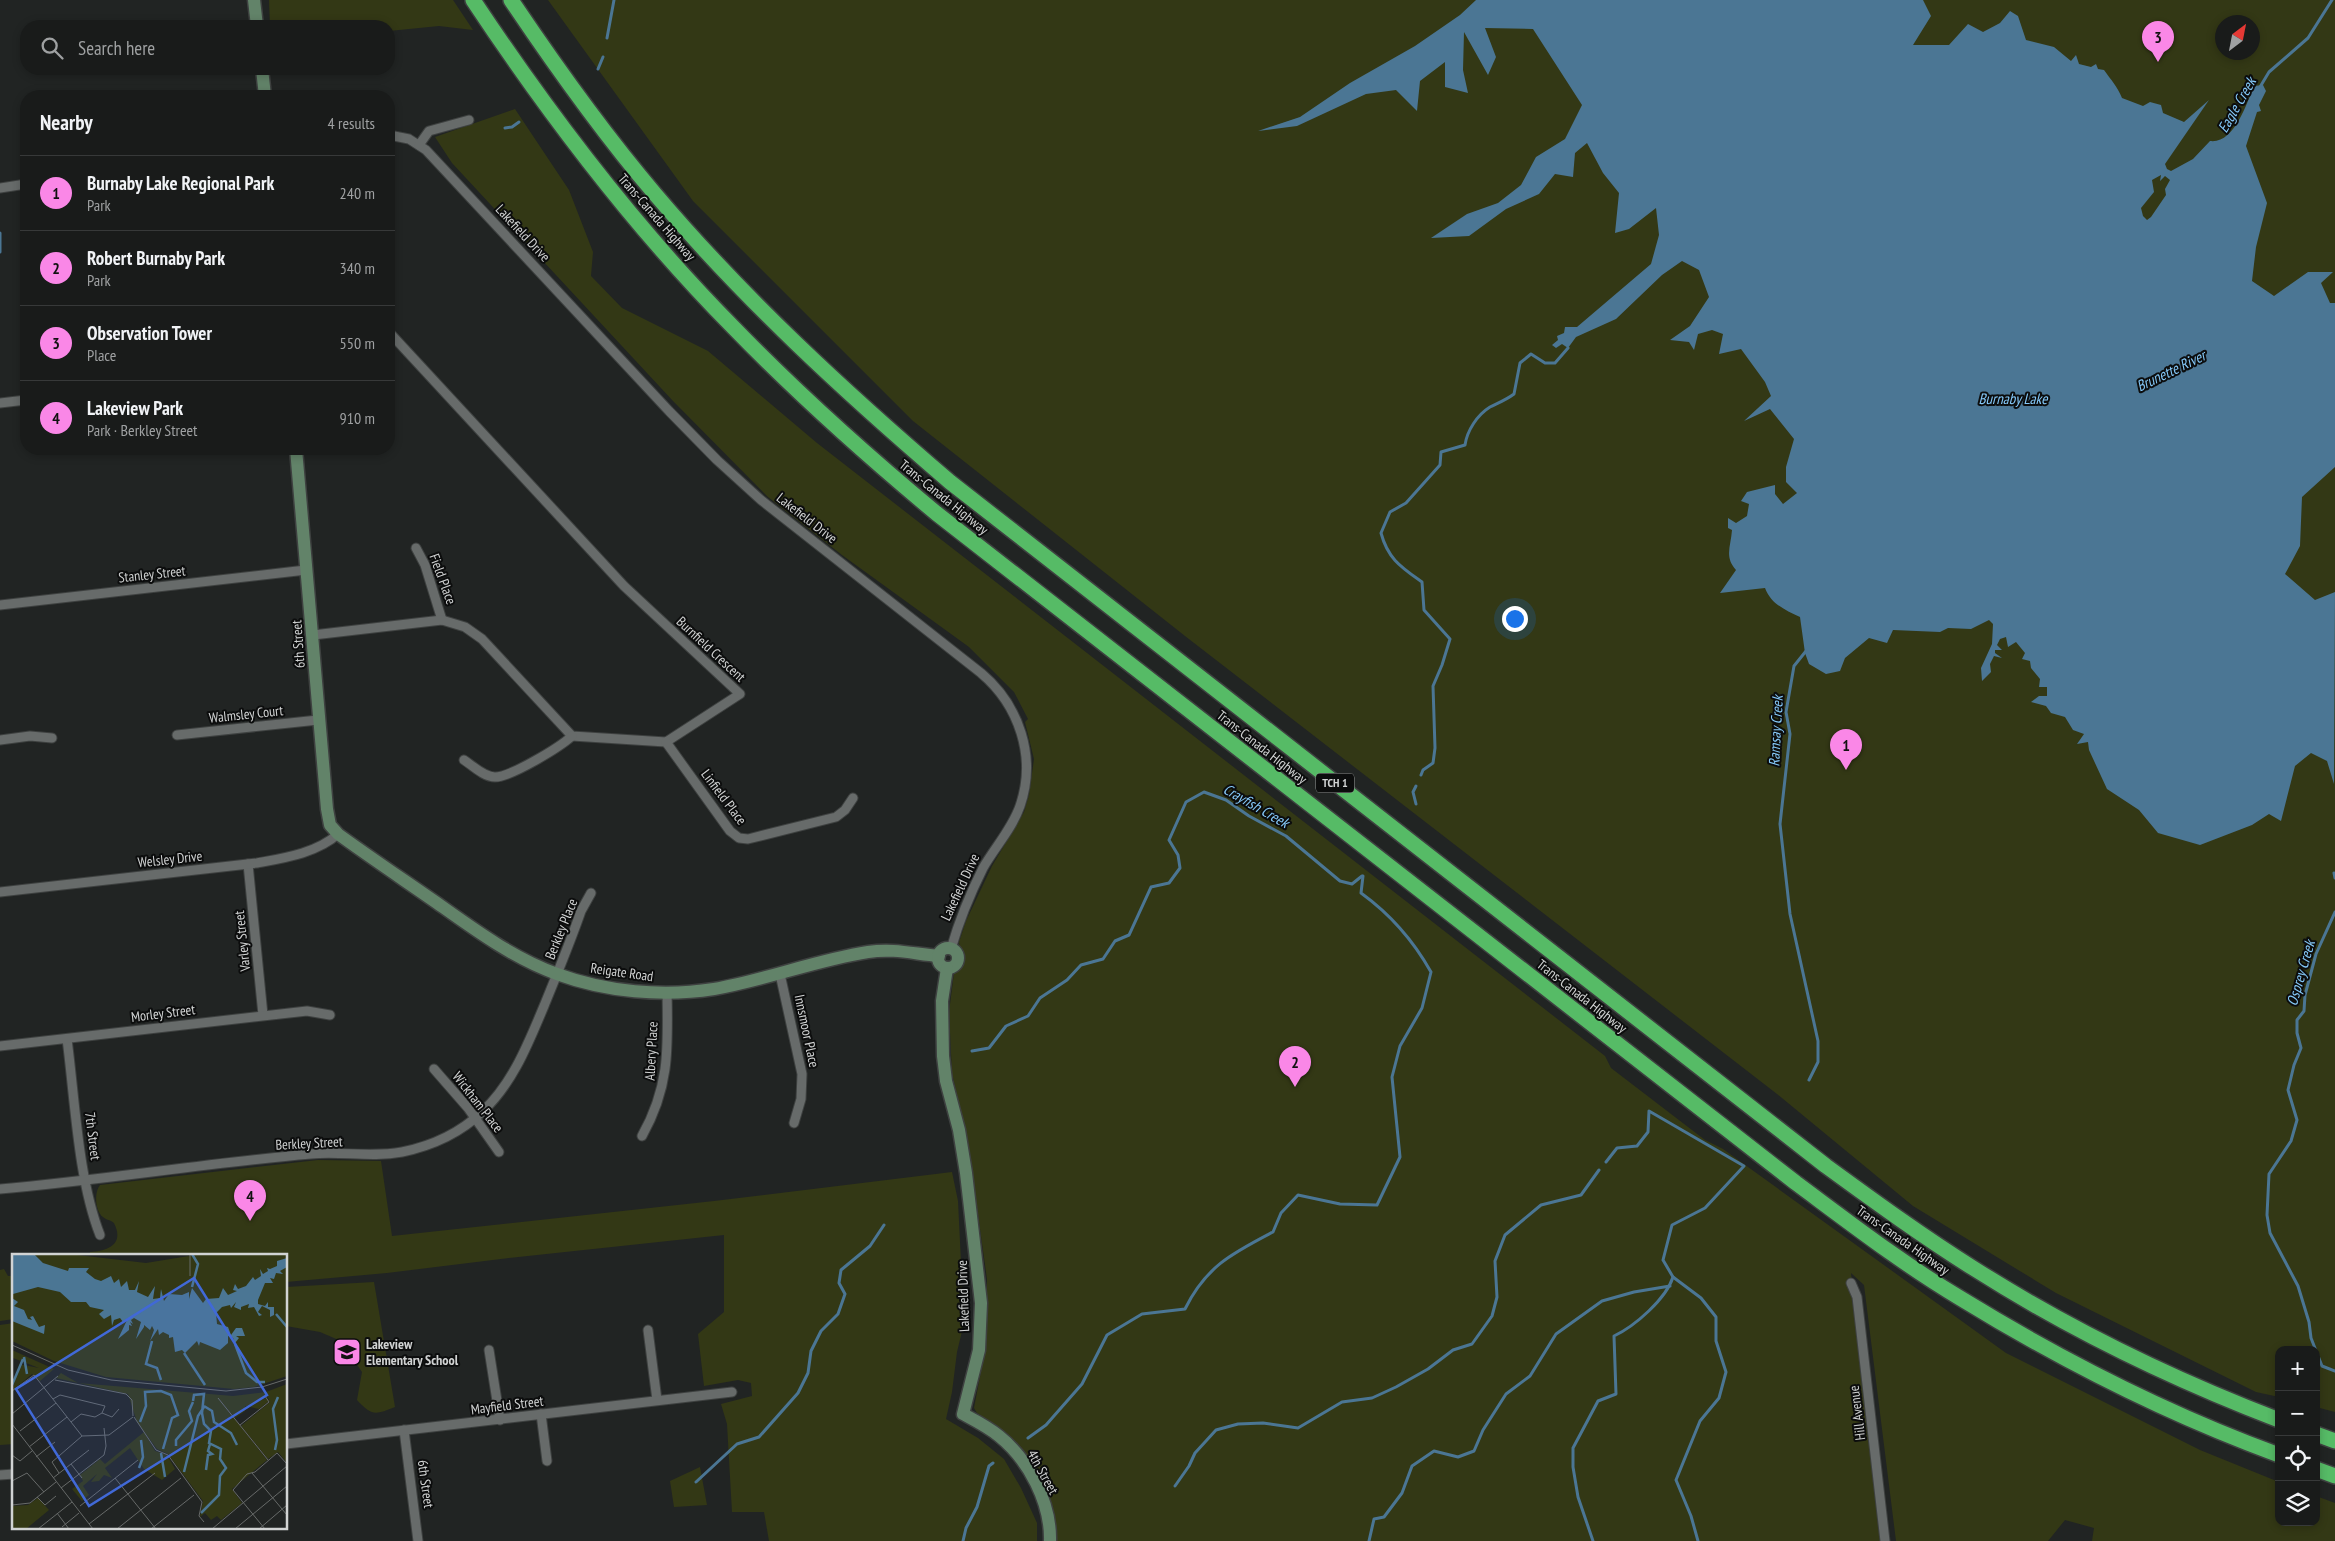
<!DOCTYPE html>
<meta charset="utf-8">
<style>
:root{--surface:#191b1a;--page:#222423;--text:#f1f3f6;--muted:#9fa1a2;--line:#373939;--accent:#fa87e7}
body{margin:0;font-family:"PT Sans Narrow",sans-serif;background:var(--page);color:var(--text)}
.controls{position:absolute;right:15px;bottom:15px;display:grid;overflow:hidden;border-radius:10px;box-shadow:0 2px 8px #0003}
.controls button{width:45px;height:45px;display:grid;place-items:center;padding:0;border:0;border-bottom:1px solid var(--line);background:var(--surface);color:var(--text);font:25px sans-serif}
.compass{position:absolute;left:2215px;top:15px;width:45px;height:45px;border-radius:50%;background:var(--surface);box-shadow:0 2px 8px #0003;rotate:32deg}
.you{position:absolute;left:1514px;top:618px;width:18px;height:18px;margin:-12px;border:4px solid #fff;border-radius:50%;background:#1a73e8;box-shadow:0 0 0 8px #1a73e833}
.badge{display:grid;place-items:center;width:32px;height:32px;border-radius:50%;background:var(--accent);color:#111;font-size:16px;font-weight:700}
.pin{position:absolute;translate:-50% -41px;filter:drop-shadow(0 1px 2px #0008)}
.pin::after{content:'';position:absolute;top:26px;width:18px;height:15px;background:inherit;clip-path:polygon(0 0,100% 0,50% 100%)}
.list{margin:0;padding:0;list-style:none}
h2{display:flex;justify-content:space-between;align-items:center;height:65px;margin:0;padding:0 20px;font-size:21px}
h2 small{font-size:16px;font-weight:400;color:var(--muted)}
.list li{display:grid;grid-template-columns:32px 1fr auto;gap:15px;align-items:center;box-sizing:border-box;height:75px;padding:0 20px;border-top:1px solid var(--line)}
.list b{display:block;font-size:19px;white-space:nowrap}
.list p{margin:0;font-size:16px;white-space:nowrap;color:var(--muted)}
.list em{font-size:16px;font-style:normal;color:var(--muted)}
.icon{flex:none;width:28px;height:28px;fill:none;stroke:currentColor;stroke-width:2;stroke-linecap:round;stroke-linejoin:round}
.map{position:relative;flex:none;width:2335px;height:1541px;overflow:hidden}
.search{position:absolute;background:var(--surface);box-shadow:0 2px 8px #0003;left:20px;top:20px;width:375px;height:55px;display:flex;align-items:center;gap:12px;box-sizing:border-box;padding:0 18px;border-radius:20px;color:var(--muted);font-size:19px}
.panel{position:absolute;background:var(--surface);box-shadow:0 2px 8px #0003;left:20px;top:90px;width:375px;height:365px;border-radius:20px}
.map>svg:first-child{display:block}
.green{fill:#333815;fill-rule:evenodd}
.water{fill:#4b7694;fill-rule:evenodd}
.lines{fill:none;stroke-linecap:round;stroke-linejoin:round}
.stream{stroke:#4b7694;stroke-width:3}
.street-casing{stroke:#3e4140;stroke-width:11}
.secondary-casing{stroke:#3e4140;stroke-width:15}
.highway-casing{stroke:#3e4140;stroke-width:18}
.street{stroke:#676b6a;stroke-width:9}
.secondary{stroke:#628369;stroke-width:12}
.highway{stroke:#56bb66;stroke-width:15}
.labels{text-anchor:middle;stroke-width:4;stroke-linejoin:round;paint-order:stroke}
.shield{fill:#0c0d0d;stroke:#969898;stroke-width:1}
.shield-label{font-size:12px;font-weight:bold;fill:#d1d3d3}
.street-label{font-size:14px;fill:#d1d3d3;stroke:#0c0d0d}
.poi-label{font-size:14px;font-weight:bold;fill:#d1d3d3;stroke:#0c0d0d;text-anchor:start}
.water-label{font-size:15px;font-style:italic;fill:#85c9f9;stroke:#0c0d0d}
.inset-river{fill:none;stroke:#4b7694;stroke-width:2.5}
.inset-road{fill:none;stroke:#676a69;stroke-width:1}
.view{fill:#4169d7;fill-opacity:0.15;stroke:#4169d7;stroke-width:2.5}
.inset-edge{fill:none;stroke:#d1d3d3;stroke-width:2.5}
</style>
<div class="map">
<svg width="2335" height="1541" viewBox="0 0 2335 1541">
<rect width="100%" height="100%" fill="#212423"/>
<g class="green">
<path d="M269 0H453L473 30 439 26 389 31V26H270Z"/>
<path d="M548 0H2335V1412L2316 1407V1350H2279V1397L2256 1392 2056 1293 1913 1206 1777 1094 1185 636 913 421 693 201ZM2222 22H2252V52H2222Z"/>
<path d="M515 109 569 190 593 252 591 276 622 308 708 351 817 443 1605 1056 1611 1068 1705 1140 1723 1149 2006 1353 2200 1450 2279 1482V1522H2316V1496L2335 1503V1541H2092L2094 1528 2065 1520 2048 1541H1896L1864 1285 1851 1273 1882 1541H1055C1053 1478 1029 1448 977 1413L974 1408 986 1345 987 1279 968 1143 952 1073 949 1012 954 973 961 958 959 942 966 921 992 866 1024 812 1029 795 1034 759 1025 722 1028 719 1014 692 969 647 842 555 768 497 673 401 452 163 435 137Z"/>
<path d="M318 1160 381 1161 392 1236 714 1201 952 1172 958 1201 964 1323 957 1352 952 1392 946 1419 978 1438 1004 1459 1021 1488 1037 1523V1541H769L764 1512H732L727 1424 721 1404 752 1396 751 1383 738 1380 704 1386 698 1334 724 1312V1235L509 1258 387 1273 286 1282V1255H90V1252C107 1251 125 1245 114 1223 111 1220 106 1220 103 1217 95 1211 94 1192 100 1185Z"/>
<path d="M4 1269 8 1276H14V1319L0 1321V1270Z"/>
<path d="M374 1282 395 1407C375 1415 372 1416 357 1400L362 1372 341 1341 320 1332 286 1326V1287Z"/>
<path d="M14 1323V1444L0 1445V1325Z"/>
<path d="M700 1467 707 1505 674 1507 670 1481Z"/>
</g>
<path class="water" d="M1476 0H1923L1931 16 1913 45H1949L1968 24 1983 32 2000 23 2010 11 2018 16 2026 40 2054 47 2071 61 2076 55 2079 64 2091 67 2096 64 2098 69 2104 70C2111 80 2117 86 2122 98L2143 106 2150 102 2161 105 2163 113 2184 122 2209 100 2165 164 2167 169 2171 171 2193 159 2210 141C2234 144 2246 105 2254 86L2263 85 2266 91 2259 105 2261 111 2257 112 2246 146 2267 203 2256 247 2252 281 2274 296 2308 272H2333L2321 283 2330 303H2335V467L2302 497 2300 546 2285 574 2315 600 2335 592 2334 784 2327 761 2311 753 2295 766 2281 821 2269 814 2252 825 2200 845 2158 833 2139 810 2107 789 2089 750 2088 742 2077 744 2084 734 2073 730 2065 717 2051 713 2046 706 2031 702 2039 696H2047V687H2039L2040 679 2031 668 2030 661 2022 659 2025 653 2016 642 2008 647 2006 637 2000 639 1997 645 2002 650H1995V653L2002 658 1994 656 1990 664 1991 672 1982 681 1981 668 1992 644 1993 624 1989 620 1971 629 1948 628 1940 632 1893 630 1887 643 1869 638 1845 658 1840 671 1826 674 1809 664 1805 653 1800 617C1785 610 1771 604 1765 588L1720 593 1736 570C1724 557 1731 546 1732 530L1728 528V518L1736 523 1747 516 1749 504 1741 501 1747 492 1775 485V494L1783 504 1797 493 1786 482V467L1794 439 1770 409 1744 421 1771 396 1765 382 1741 349 1719 354 1723 334 1712 330 1698 334 1694 350 1689 342 1670 340 1690 326 1709 297 1699 270 1682 261 1662 275 1616 319 1576 337 1568 348 1562 344 1556 348 1552 345 1558 340 1557 336 1564 333 1565 327H1577L1651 264 1659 235 1656 208 1629 229 1615 233 1619 193 1603 173 1587 143 1575 153 1573 177 1555 174 1539 194 1506 209 1469 236 1431 238 1467 214 1498 203 1521 185 1536 157 1565 139 1582 105 1533 29 1485 28 1496 57 1488 75 1464 32 1463 70 1468 93 1445 87V62L1420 81 1417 111 1396 90 1366 94 1297 126 1258 131 1300 117 1350 83 1415 46 1460 15ZM2161 175 2160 181 2165 176 2170 180 2165 189 2166 195 2151 217 2147 220 2143 216 2141 208 2154 192 2152 180Z"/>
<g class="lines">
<g class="stream">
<path d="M607 38 614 0"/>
<path d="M598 69 603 57"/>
<path d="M2260 87 2269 72 2308 38 2332 0"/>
<path d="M505 128 512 127 519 122"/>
<path d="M0 233V252"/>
<path d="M1806 651 1794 666 1786 712 1790 734 1780 824 1790 914 1818 1041V1062L1809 1080"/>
<path d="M1421 775 1423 770 1433 763 1435 748 1433 686 1442 665 1450 639 1424 610 1422 582C1401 567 1388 559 1381 533L1390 512 1406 503 1440 465 1441 452 1465 445C1467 431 1477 415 1490 407 1498 403 1506 400 1514 394L1520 363 1531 354 1545 363H1555L1568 348"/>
<path d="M1416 804 1413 792 1416 786"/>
<path d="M2334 873 2335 878"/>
<path d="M2335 912 2316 954 2305 995 2304 1011 2297 1020V1033L2301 1048 2294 1065 2288 1090 2297 1120 2291 1141 2269 1174 2267 1215 2270 1233 2298 1286 2309 1322 2311 1338 2322 1366 2335 1371"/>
<path d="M972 1051 989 1048 1006 1026 1028 1016 1040 998 1067 980 1081 965 1103 959 1115 941 1129 935 1151 887 1169 883 1180 868 1178 855 1169 840 1186 802 1204 792 1226 800 1249 816 1286 836 1340 881 1352 884 1362 876"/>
<path d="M1673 1277 1701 1298 1716 1317V1341L1726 1372 1719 1398 1700 1421 1676 1480 1691 1516 1698 1541"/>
<path d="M1028 1438 1046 1425 1082 1384 1107 1335 1142 1314 1185 1309C1206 1266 1233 1253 1273 1232L1281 1213 1298 1195 1340 1204 1377 1205 1400 1157 1392 1077 1400 1046 1422 1008 1431 972C1413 940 1390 914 1361 893L1363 876"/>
<path d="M696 1482 737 1444 759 1437 798 1393 808 1373 811 1351 821 1331 838 1314 845 1294 839 1283 841 1270 870 1246 884 1225"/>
<path d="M1175 1486 1189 1466 1195 1453 1216 1430 1238 1424 1263 1423 1298 1428 1342 1402 1372 1398 1396 1387 1428 1369 1453 1350 1472 1344 1492 1316 1497 1297 1495 1261 1505 1235 1541 1205 1581 1195 1599 1170"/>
<path d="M963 1541 966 1528 977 1507 989 1466 993 1463"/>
<path d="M1369 1541 1374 1519 1384 1517 1402 1493 1412 1466 1434 1451 1458 1457 1474 1451 1483 1430 1506 1394 1530 1376 1556 1334 1602 1301 1634 1292 1670 1286"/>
<path d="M1593 1541 1578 1497 1573 1467V1448L1598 1401 1616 1394 1614 1336C1635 1326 1666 1299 1673 1277L1663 1260 1672 1225 1705 1208 1744 1166 1649 1111 1648 1132 1637 1146 1617 1148 1606 1162"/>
</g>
<defs>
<g id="street">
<path d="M389 135 409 139 426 150 669 411 717 460 761 500 981 673C1019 705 1037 757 1020 806 1012 829 995 847 983 868 970 894 959 921 951 949"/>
<path d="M419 145 429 131 469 120"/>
<path d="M0 188 26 184"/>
<path d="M0 403 26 400"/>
<path d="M416 548 425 565 442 620"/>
<path d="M0 605 306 570"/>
<path d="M313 635 442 620 465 627 482 639 572 736 666 742 740 694 624 586 389 332"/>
<path d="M177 735 318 720"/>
<path d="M0 740 30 736 52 738"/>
<path d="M666 742 730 831 739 838 748 839 836 817 845 810 853 798"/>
<path d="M464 760C473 766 484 777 495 777 511 777 560 747 572 736"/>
<path d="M248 864 263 1015"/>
<path d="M0 892 257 863C284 858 317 853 338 834"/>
<path d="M780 974 802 1074 801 1099 794 1123"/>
<path d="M67 1039C75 1100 78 1179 100 1235"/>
<path d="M0 1046 307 1011 330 1015"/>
<path d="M434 1069 468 1108 499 1152"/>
<path d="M642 1136C670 1086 668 1048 667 992"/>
<path d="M0 1189C104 1180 207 1163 311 1154 342 1151 371 1158 402 1152 431 1146 460 1133 482 1112 513 1083 528 1044 544 1006 557 974 570 943 581 911L591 893"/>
<path d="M1851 1283 1857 1297 1885 1541"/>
<path d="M648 1330 657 1400"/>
<path d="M489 1350 500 1420"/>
<path d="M541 1414 547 1461"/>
<path d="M404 1430 418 1541"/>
<path d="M286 1444 732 1392"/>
<path d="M0 1475 14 1474"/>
</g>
<g id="secondary">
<path d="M254 0 257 26"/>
<path d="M262 69 265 96"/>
<path d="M296 449 327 809 330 825 338 834C371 858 404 880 437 903 475 930 513 958 557 974 606 992 663 997 714 989 766 980 816 960 868 952 894 948 914 954 939 956"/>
<circle cx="948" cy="958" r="10"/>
<path d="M947 968 942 1001 943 1056 946 1081 959 1130 966 1173 981 1303 979 1350 963 1414C976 1421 988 1427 999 1436 1029 1460 1051 1503 1050 1541"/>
</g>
<g id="highway">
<path d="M473 0C550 116 635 228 733 327 797 393 865 454 936 513L1796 1183C1850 1223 1903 1264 1960 1298 2061 1360 2167 1414 2279 1455"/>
<path d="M511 0C556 67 603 133 655 194 744 299 845 392 950 482L1826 1166C1874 1201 1922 1236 1973 1268 2069 1329 2172 1379 2279 1420"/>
<path d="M2316 1434 2335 1441"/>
<path d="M2316 1469 2335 1476"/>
</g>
</defs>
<use href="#street" class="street-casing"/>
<use href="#secondary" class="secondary-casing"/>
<use href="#highway" class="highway-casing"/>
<use href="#street" class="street"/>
<use href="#secondary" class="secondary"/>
<use href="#highway" class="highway"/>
</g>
<defs>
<symbol id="school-square" viewBox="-11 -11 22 22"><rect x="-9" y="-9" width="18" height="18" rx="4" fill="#fa87e7" stroke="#0c0d0d"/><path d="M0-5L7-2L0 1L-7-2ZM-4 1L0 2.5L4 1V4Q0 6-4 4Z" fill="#111"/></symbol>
</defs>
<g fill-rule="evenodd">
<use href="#school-square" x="331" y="1336" width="32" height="32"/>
</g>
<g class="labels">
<rect class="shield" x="1316" y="773.5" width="38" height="19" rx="4"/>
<g class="shield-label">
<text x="1335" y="787">TCH 1</text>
</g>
<g class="street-label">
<text transform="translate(657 217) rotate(49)" y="5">Trans-Canada Highway</text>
<text transform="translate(523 233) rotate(47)" y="5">Lakefield Drive</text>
<text transform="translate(944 497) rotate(39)" y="5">Trans-Canada Highway</text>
<text transform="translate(807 518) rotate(38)" y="5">Lakefield Drive</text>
<text transform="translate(152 574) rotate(-6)" y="5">Stanley Street</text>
<text transform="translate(443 579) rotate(70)" y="5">Field Place</text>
<text transform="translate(298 644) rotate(-94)" y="5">6th Street</text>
<text transform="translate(711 649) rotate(43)" y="5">Burnfield Crescent</text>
<text transform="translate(246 714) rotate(-6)" y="5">Walmsley Court</text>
<text transform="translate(1262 747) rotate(38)" y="5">Trans-Canada Highway</text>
<text transform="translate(724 797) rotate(53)" y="5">Linfield Place</text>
<text transform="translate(170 859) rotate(-6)" y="5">Welsley Drive</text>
<text transform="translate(960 887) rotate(-65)" y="5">Lakefield Drive</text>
<text transform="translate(561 929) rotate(-68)" y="5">Berkley Place</text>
<text transform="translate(242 941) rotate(-96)" y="5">Varley Street</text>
<text transform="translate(622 972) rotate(8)" y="5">Reigate Road</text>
<text transform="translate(1582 996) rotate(38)" y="5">Trans-Canada Highway</text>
<text transform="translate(163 1013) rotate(-7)" y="5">Morley Street</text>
<text transform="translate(807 1031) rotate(78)" y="5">Innsmoor Place</text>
<text transform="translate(651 1051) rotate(-87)" y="5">Albery Place</text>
<text transform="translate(478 1102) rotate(52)" y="5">Wickham Place</text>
<text transform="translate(93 1136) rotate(83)" y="5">7th Street</text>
<text transform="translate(309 1143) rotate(-3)" y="5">Berkley Street</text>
<text transform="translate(1903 1240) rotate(35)" y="5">Trans-Canada Highway</text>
<text transform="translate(963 1296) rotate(-92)" y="5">Lakefield Drive</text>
<text transform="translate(507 1405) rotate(-7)" y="5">Mayfield Street</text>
<text transform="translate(1857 1413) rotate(-97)" y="5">Hill Avenue</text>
<text transform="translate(1043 1472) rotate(61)" y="5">4th Street</text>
<text transform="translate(426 1484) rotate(82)" y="5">6th Street</text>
</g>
<g class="poi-label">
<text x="366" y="1349">Lakeview<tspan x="366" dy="16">Elementary School</tspan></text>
</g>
<g class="water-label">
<text transform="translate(2237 105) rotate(-60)" y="5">Eagle Creek</text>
<text transform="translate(2171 371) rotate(-26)" y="5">Brunette River</text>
<text x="2013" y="404">Burnaby Lake</text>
<text transform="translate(1776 731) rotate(-87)" y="5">Ramsay Creek</text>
<text transform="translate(1256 806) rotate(30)" y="5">Crayfish Creek</text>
<text transform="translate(2301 973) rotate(-74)" y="5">Osprey Creek</text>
</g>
</g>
<g transform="translate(12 1254)">
<rect width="275" height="275" fill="#212423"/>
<path d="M0 0H57L134 9 189 0H275V122L242 133 222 135 94 123 42 107 0 87ZM0 96 42 115 28 127 20 120 0 137 7 110 27 114 1 104ZM49 119 66 129 221 142 254 138 275 130V209L266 198 256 205 229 172 258 148 255 142 248 146 254 144 257 147 247 155 233 152V157L223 164 206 144 255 206 220 235 230 249 209 266 205 262 199 266 193 259 188 263 191 247 156 200 145 195 125 168 116 140 44 124ZM132 178 143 197 155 201 163 215 150 226 132 215 118 194 93 214 100 224 92 221 87 227 79 228 85 220 71 232 77 241 70 247 60 235 71 227 68 221 88 205 93 210ZM26 244 37 256 14 275H0V252L16 251Z" fill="#333815"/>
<path d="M0 0H22L31 9 56 17 57 14H77L74 18 83 25 89 27 99 22 102 29 107 25 109 33 115 27 117 36H123L127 27 125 38 136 43 143 32 141 45 148 44 149 35 152 47 157 40 170 41 177 38V45L180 34 191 49 194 45 207 44 211 34 216 41 225 37 221 36 223 30 226 35 234 32 241 23 243 26 249 22 248 15 251 20 256 17 255 14 258 15 265 12V7L275 4V13L268 17 271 20 264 19 262 25 258 24 261 29H253L246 46V50L253 52 256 48V53H262V61L258 63V56L250 52 246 58 250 61 247 62 242 53 236 54 237 50 229 53V56L222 53 224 48 219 54 218 51 210 53 204 59 205 70 216 73 219 81 224 74H230L233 82H224L227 84 223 89 221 84 216 82V89L208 96 188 88 187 92 185 87 173 99 170 96 163 98 161 83 157 84V81L151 78 147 81 146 75 138 87 142 76 140 72 138 76 132 71V73L124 85 129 68 122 64 119 66 121 70 118 68 120 72 117 71V76L106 85 116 64 111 68 108 64 102 66 100 72 99 61 92 65 87 60 92 56 78 53 74 48H59L48 38 26 33 1 40ZM0 44 6 48 2 52 12 56 16 65 20 66 18 63 21 62 27 73 33 71 32 80 0 67Z" fill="#4b7694"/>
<path class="inset-river" d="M180 0 186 10 180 33M264 60 275 73M140 87 134 110 145 114 149 126M223 90 234 119 245 128H253M172 99 193 131M12 103 15 120M0 131 11 105M181 147 182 141 192 140 190 159 192 170 199 177 197 189 209 195 208 205 214 214 208 222 207 241 189 259M192 152 200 157 202 168 219 179 225 191M128 168 134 152 133 138 149 137 159 141 166 161 160 164 151 195M164 192V186L180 167 177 157 181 148M263 196 265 186 261 155 266 143M149 199 153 223M127 214 131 203 129 186M194 216 196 201 200 200 196 197 198 190M172 218 186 162 192 153"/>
<path class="inset-road" d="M178 0V22M0 91 56 116 99 126 214 137 250 133 275 125M43 126 114 140 120 146 121 162M0 137 22 121 70 182M206 144 256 206M41 145 48 141 93 152 90 159 83 163 69 160 59 168M90 159 100 163 107 155M0 160 46 122M122 163 144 196 156 201 190 248 187 262 192 268M0 170 81 275M228 171 257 148 253 142M8 177 44 149M70 182 97 181 121 163M17 193 55 163M0 201 8 207 20 197M24 203 43 188M59 210 70 224M47 219 40 208 70 182M240 219 275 261M41 224 77 196M103 224 144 275M0 227 15 219 32 238M49 234 92 201 94 192 92 174M25 243 33 251 44 242M0 251 18 249 44 228M68 252 126 206M45 259 57 275M77 270 143 219M50 273 67 259M26 275 60 248M105 275 169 224M139 275 182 241M200 275 275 212M223 275 275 232M247 275 275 251M253 275 221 236 235 220 243 218 265 199 275 210"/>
<path class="view" d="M182 24 255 141 77 252 4 135Z"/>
<rect width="275" height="275" class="inset-edge"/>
</g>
</svg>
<div class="controls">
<button>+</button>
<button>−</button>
<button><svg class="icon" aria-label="locate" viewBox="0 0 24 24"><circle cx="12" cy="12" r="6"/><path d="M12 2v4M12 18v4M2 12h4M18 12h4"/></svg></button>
<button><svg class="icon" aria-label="layers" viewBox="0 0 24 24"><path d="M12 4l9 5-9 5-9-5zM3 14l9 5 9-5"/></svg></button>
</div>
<svg class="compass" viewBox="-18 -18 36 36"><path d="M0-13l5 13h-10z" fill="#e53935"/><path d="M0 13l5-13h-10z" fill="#9fa1a2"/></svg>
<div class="you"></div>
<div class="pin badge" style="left:1846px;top:770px">1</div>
<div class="pin badge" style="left:1295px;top:1087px">2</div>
<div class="pin badge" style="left:2158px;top:62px">3</div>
<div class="pin badge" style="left:250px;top:1221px">4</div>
<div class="search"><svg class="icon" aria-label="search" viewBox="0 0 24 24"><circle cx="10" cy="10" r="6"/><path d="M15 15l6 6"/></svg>Search here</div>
<section class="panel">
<h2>Nearby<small>4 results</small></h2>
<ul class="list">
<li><span class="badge">1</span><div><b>Burnaby Lake Regional Park</b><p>Park</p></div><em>240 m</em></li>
<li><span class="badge">2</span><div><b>Robert Burnaby Park</b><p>Park</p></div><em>340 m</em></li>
<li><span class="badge">3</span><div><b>Observation Tower</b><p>Place</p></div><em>550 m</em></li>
<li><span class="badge">4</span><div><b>Lakeview Park</b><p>Park · Berkley Street</p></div><em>910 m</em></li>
</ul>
</section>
</div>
